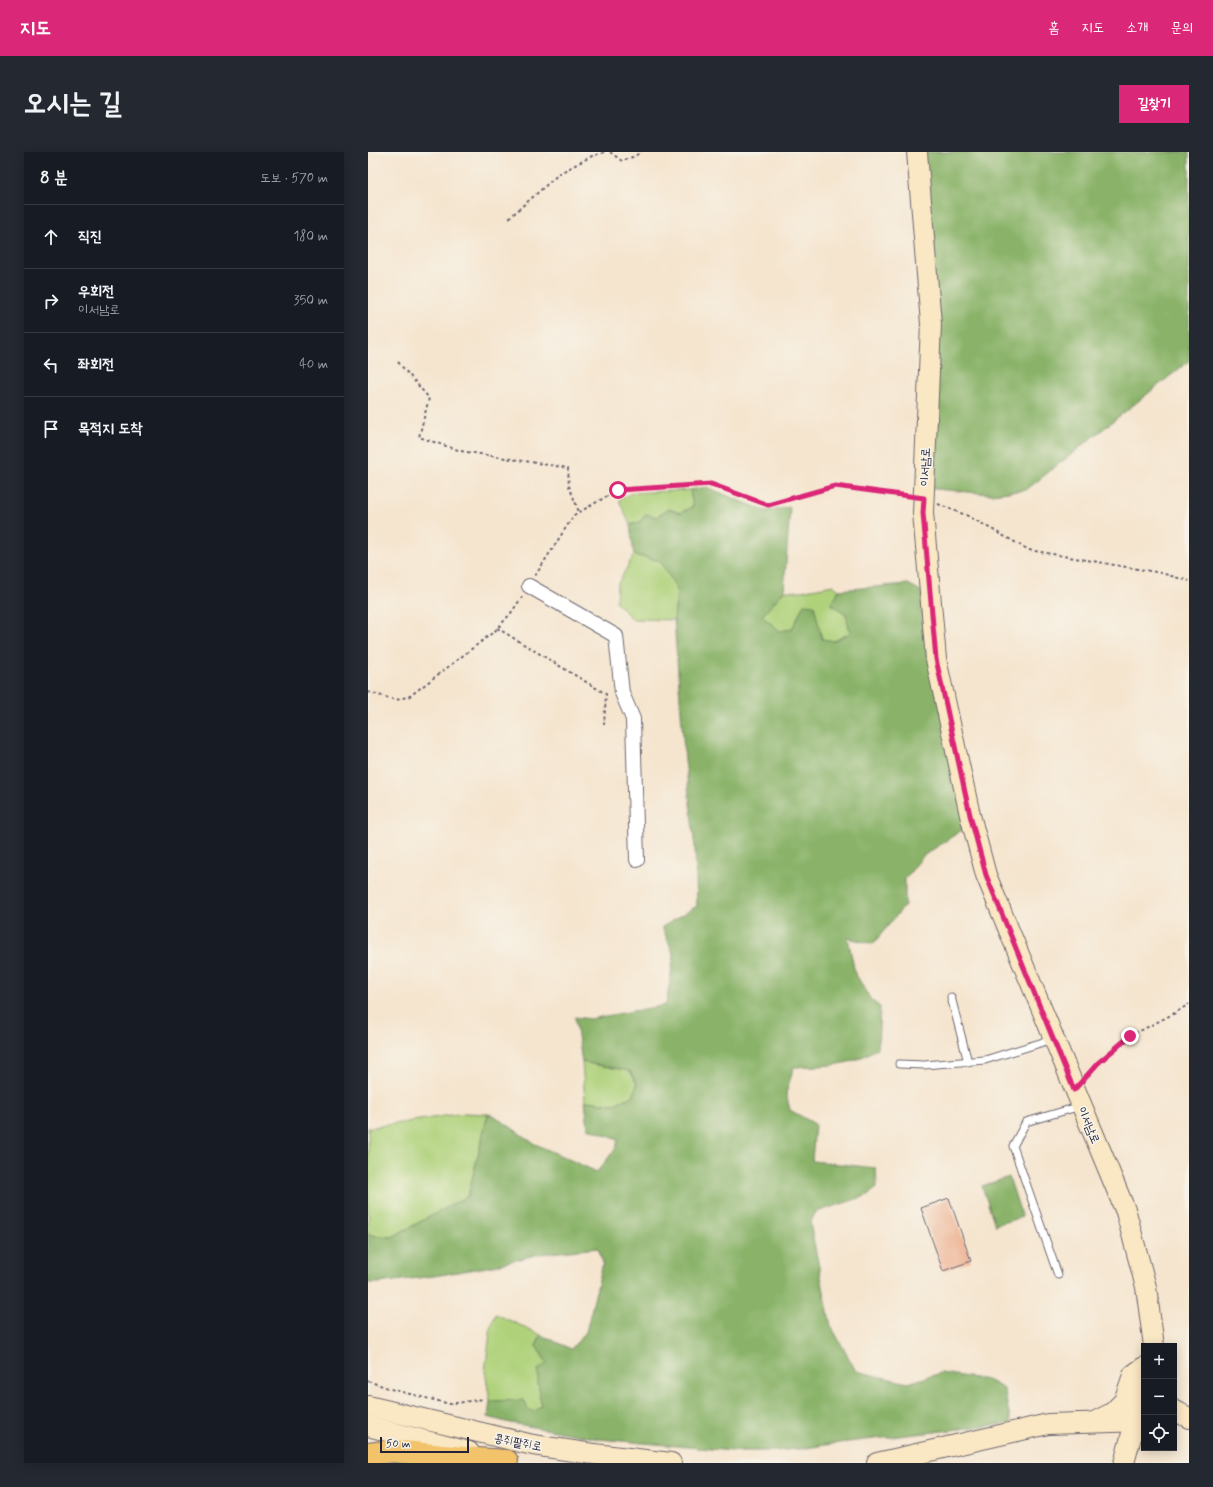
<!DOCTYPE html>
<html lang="ko">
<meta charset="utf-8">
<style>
:root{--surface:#171b24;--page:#242831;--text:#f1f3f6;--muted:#9ea1a6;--line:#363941;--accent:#db2777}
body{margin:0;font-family:Mynerve,"Poor Story",sans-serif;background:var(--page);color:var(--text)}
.controls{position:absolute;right:12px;bottom:12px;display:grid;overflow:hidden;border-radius:0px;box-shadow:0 2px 10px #0003}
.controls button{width:36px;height:36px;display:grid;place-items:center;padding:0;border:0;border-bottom:1px solid var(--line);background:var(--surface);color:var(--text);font:20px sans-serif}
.scale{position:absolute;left:12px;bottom:10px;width:89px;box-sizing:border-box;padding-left:4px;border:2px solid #22223b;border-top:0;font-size:11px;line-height:14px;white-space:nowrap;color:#22223b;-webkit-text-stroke:3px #f7f3e8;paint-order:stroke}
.stop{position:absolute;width:12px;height:12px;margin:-9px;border:3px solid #db2777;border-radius:50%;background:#fff}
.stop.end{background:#db2777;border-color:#fff;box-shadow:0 1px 4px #0008}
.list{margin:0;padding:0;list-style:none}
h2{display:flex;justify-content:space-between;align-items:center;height:52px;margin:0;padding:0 16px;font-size:17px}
h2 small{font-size:13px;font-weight:400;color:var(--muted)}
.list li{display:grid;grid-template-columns:26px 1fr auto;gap:12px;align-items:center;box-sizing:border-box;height:64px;padding:0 16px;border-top:1px solid var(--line)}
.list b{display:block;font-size:15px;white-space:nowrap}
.list p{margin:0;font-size:13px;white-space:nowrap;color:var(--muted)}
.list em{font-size:13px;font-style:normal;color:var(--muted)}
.icon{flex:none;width:22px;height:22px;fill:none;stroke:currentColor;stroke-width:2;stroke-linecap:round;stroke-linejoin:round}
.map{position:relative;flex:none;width:821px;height:1311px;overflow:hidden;border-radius:0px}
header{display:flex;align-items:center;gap:24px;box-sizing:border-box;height:56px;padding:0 20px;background:var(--accent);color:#fff}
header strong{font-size:19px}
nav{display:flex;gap:22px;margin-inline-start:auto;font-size:14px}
.intro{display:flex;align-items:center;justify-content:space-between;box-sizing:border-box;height:96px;padding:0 24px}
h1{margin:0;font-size:28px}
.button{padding:10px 18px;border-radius:0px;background:var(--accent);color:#fff;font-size:14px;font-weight:700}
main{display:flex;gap:24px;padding:0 24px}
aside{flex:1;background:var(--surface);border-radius:0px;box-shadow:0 2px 10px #0003}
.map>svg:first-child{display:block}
.green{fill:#aed179;stroke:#687a5a}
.forest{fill:#8ab369;stroke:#566a52}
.building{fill:#eeb596}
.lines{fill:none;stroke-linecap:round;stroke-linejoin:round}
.lane-casing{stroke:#6c666f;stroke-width:9}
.street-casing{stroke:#6c666f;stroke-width:16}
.secondary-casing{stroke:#6c666f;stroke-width:22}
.highway-casing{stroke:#6c666f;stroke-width:24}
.path{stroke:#6c666f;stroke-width:2;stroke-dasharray:3 3;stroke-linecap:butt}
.lane{stroke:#fff;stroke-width:7}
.street{stroke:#fff;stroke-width:14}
.secondary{stroke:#fae7c3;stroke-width:20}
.highway{stroke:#f2c36a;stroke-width:22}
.route{stroke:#db2777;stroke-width:5}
.labels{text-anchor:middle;stroke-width:3.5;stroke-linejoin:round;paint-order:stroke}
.street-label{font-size:12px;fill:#22223b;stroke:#f7f3e8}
</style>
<header>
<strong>지도</strong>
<nav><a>홈</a><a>지도</a><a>소개</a><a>문의</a></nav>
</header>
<div class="intro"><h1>오시는 길</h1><a class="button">길찾기</a></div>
<main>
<aside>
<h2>8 분<small>도보 · 570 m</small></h2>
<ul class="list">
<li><svg class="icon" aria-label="ahead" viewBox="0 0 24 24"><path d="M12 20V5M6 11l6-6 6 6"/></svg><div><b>직진</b></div><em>180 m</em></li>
<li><svg class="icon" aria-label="right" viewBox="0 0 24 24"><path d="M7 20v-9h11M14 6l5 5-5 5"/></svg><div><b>우회전</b><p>이서남로</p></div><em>350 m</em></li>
<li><svg class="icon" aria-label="left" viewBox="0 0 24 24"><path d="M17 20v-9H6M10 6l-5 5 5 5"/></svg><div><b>좌회전</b></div><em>40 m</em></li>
<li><svg class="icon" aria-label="arrive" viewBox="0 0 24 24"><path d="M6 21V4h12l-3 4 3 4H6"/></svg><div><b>목적지 도착</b></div></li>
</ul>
</aside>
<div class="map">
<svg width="821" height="1311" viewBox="0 0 821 1311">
<rect width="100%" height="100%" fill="#f7f3e8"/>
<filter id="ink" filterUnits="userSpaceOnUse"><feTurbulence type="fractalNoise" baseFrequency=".025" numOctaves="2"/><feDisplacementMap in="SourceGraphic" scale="8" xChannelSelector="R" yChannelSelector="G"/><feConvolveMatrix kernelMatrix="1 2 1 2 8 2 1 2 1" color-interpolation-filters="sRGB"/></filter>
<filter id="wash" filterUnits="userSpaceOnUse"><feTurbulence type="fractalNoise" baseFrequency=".012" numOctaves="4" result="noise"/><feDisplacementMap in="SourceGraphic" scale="16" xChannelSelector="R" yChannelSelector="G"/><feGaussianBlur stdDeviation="0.9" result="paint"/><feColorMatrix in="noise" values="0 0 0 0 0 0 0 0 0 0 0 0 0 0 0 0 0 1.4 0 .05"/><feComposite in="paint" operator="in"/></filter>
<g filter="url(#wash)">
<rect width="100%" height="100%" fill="#f5e5cf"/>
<g class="green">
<path d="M322 338 325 354 312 361 300 357 289 365 262 373 251 348 264 341Z"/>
<path d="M266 403 292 408 309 437 306 468 264 467 248 450 249 433Z"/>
<path d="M465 433 471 438 464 452 478 462 482 481 466 489 454 487 436 452 424 477 412 479 394 464 416 439H433Z"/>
<path d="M214 910 262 919 269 932 265 944 246 952 217 949Z"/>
<path d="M96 961 120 962 100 1044 24 1085 0 1083V976Z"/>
<path d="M128 1162 173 1183 168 1194 179 1211 170 1231 173 1253 166 1260 122 1249 117 1219 123 1174Z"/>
</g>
<g class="forest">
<path d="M549 0H821V209L658 338 623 342 556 336 563 172Z"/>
<path d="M338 335 397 359 422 355 416 439 394 464 412 479 424 477 436 452 446 453 454 487 466 489 482 481 478 462 463 452 471 438 540 432 553 439 597 676 555 704 537 727V753L505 792 480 786 487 821 503 848 512 855 510 895C483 916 459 913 426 915L418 941 422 958 447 972 444 1009 508 1016 509 1036 498 1044 448 1060 442 1071 463 1174 488 1219 540 1231 573 1221 620 1228 636 1237 643 1271 463 1292 432 1297 402 1299H365L231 1287 138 1270 120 1265 122 1249 156 1248 160 1257 166 1260 173 1253 170 1231V1218L179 1211 168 1194 173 1183 203 1197 218 1180 235 1111 230 1096 171 1102 125 1114 66 1124 10 1131H0V1083L24 1085 100 1044 120 962 127 964 165 991 229 1020 248 996 250 988 220 976 217 949 246 952 265 944 269 932 262 919 214 910 207 865 222 867 298 853 306 803 294 775 329 754 327 696 316 599 306 468 309 437 292 409 266 403 262 373 272 370 278 362 289 365 300 357 313 361 325 354 322 338Z"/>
<path d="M641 1025 654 1065 627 1073 614 1034Z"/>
</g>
<g id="blocks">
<path class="building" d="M581 1046 603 1109 575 1119 553 1056Z"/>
</g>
</g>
<g filter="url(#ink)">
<use href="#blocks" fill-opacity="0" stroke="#6c666f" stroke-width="1"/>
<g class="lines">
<defs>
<g id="lane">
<path d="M583 845 600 910"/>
<path d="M531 912 556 913 617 908 685 887"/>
<path d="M690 1123 645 994 658 970 713 954"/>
</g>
<path id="street" d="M161 434 248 484 254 541 265 567 269 708"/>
<g id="secondary">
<path d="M549 0 563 172 555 361 568 507 602 663 618 723 758 1060 778 1135 786 1194"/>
<path d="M0 1254 165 1293 218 1301 303 1311"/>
<path d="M806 1258 821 1266"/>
<path d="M726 1270 744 1261 756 1249 765 1223 776 1215"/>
<path d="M0 1274 101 1300"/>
<path d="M509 1311 680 1272 776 1269"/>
<path d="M756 1311 776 1237"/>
</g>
<path id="highway" d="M0 1302 25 1299 94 1306 139 1309"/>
</defs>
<use href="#lane" class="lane-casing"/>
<use href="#street" class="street-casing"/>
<use href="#secondary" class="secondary-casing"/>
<use href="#highway" class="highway-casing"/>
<g class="path">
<path d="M242 0 254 9 267 4 273 0"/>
<path d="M141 66 192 21 224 4 237 0"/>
<path d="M30 210 61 246 51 285 93 299 200 316 201 334 211 360"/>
<path d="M570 352 600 364 661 398 793 421 821 429"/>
<path d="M167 424 206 363 250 338 343 332 400 353 467 334 541 344"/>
<path d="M129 476 238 542 236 573"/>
<path d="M0 540 28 548 42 544 127 479 143 461 154 445"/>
<path d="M718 925 731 911 762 884 807 861 821 852"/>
<path d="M0 1229 26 1238 82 1252 115 1247"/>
</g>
<use href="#lane" class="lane"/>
<use href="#street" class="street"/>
<use href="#secondary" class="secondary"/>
<use href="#highway" class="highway"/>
</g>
</g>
<g class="lines" filter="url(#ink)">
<path class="route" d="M250 338 343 332 400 353 467 334 556 346 555 361 568 507 602 663 618 723 706 938 730 911 762 884"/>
</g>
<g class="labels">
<g class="street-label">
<text transform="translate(557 315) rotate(-88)" y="4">이서남로</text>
<text transform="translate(721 973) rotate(67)" y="4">이서남로</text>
<text transform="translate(150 1290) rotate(11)" y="4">콩쥐팥쥐로</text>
</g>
</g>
</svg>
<div class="controls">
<button>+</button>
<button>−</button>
<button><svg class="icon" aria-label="locate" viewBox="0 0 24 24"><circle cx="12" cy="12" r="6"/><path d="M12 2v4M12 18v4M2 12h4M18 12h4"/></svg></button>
</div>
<div class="scale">50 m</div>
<div class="stop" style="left:250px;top:338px"></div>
<div class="stop end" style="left:762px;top:884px"></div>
</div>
</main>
